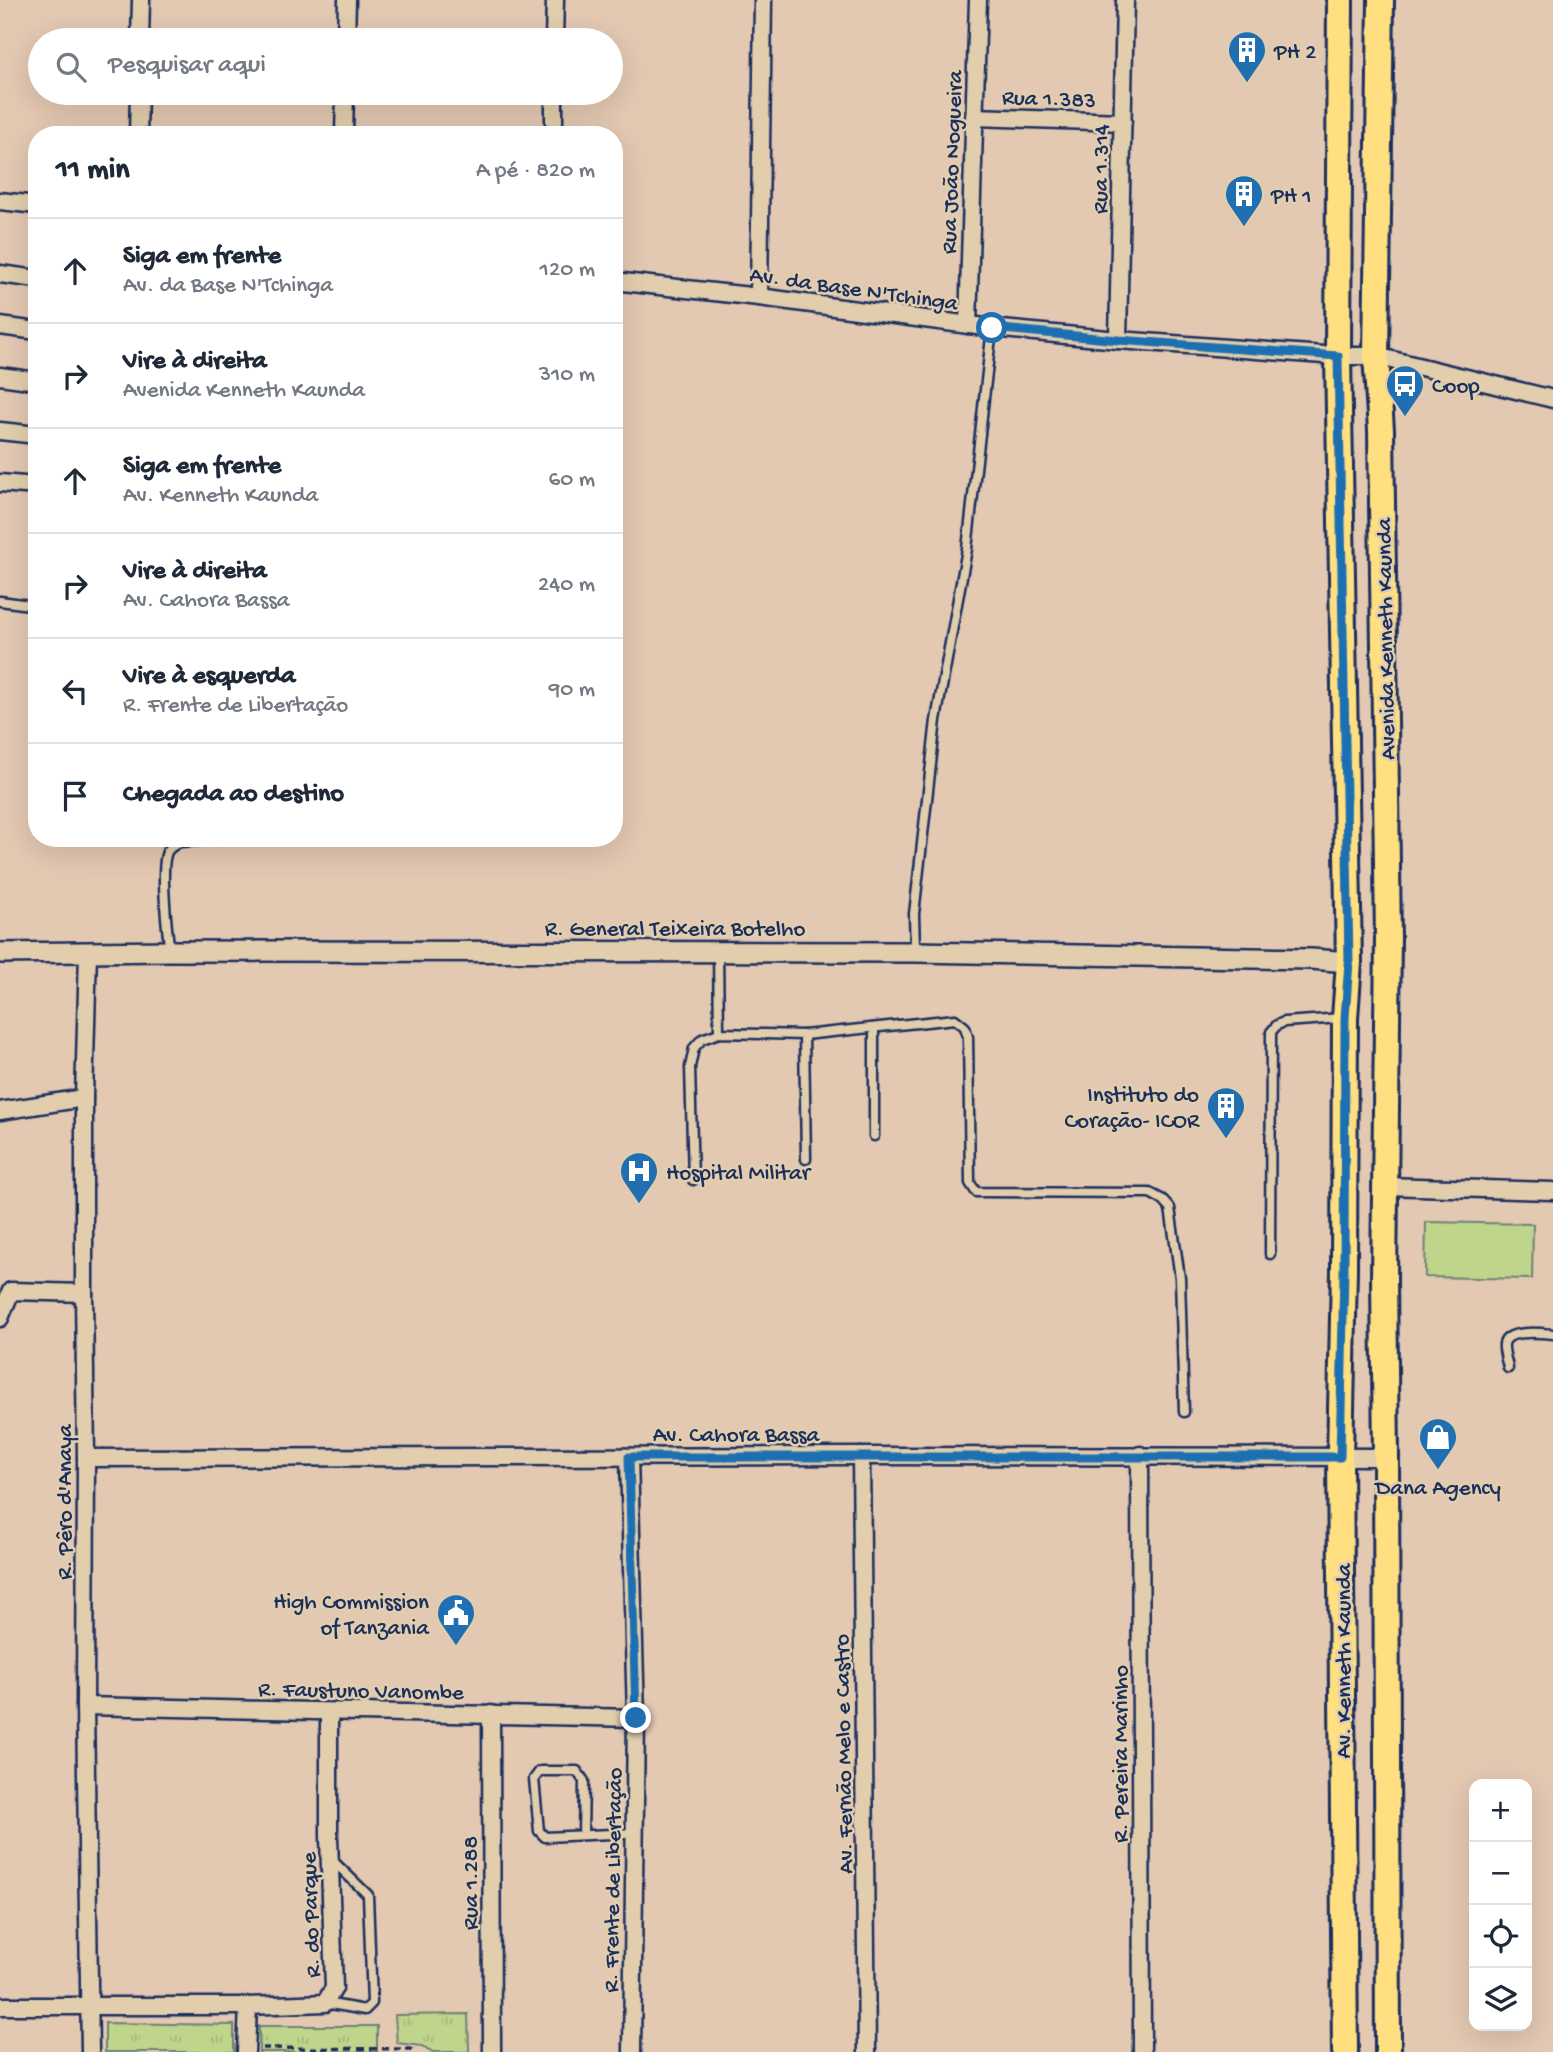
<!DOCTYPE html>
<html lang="pt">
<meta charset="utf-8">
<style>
:root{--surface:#fff;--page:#f2f2f3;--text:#1f2937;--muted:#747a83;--line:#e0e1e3}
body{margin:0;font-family:"Gochi Hand",sans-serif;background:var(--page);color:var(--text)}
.controls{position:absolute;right:21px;bottom:21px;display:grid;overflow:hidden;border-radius:14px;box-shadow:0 7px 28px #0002}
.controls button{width:63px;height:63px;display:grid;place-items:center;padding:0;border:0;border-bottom:2px solid var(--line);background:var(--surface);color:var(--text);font:35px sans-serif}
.stop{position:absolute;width:21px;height:21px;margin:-16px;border:5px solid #1f6fb2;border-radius:50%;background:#fff}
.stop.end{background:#1f6fb2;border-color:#fff;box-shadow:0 2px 7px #0008}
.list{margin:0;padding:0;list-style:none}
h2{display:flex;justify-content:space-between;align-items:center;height:91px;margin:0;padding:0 28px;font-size:30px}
h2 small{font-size:23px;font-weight:400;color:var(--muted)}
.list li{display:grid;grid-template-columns:46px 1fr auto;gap:21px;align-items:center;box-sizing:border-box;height:105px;padding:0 28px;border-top:2px solid var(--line)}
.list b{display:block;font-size:26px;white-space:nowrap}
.list p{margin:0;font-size:23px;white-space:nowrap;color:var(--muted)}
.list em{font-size:23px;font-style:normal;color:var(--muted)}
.icon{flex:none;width:38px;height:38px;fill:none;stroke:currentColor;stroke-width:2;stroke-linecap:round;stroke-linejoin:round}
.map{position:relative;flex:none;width:1553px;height:2052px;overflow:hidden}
.search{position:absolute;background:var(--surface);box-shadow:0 7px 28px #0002;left:28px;top:28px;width:595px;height:77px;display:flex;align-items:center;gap:18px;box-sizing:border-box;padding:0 24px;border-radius:38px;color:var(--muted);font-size:26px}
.panel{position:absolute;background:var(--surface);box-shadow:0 7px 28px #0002;left:28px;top:126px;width:595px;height:721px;border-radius:28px}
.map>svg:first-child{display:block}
.grass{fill:url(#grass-tufts);stroke:#6d8274;stroke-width:2}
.garden{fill:#bfd58b;stroke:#6d8274;stroke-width:2}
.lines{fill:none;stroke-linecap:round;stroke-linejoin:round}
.service-casing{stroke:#1b2f5e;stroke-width:13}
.minor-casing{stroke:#1b2f5e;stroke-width:21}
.tertiary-casing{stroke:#1b2f5e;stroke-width:24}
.primary-casing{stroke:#1b2f5e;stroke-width:30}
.path{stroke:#1b2f5e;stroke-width:3.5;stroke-dasharray:7 5;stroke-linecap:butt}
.service{stroke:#e2cead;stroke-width:8}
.minor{stroke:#e2cead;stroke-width:16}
.tertiary{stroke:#e2cead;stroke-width:19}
.primary{stroke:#ffdf80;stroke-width:24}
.route{stroke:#1f6fb2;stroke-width:9}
.labels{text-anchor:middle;stroke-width:5;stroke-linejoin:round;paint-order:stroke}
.poi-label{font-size:23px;fill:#1b2f5e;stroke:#e2cead;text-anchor:start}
.street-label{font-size:23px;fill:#1b2f5e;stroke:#e2cead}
</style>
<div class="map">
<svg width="1553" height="2052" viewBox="0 0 1553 2052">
<defs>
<pattern id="grass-tufts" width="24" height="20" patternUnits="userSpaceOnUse" patternTransform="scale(1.75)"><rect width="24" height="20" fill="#bfd58b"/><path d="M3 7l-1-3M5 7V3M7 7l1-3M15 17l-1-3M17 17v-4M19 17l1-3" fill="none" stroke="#a4b77a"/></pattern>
</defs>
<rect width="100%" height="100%" fill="#e3c8b2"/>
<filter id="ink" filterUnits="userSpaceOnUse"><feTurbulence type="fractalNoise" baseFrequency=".0143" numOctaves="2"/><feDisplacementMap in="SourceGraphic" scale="14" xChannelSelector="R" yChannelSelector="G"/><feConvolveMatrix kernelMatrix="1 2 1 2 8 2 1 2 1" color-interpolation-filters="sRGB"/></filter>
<g filter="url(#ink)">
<g class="grass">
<path d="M468 2014 469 2052H433L422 2046 397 2043 395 2015Z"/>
<path d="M105 2023 234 2025V2052H105Z"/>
<rect x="259" y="2026" width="118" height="26"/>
</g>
<path class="garden" d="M1426 1222 1533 1224 1532 1279 1425 1277Z"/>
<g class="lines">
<defs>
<g id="service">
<path d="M0 601 37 606"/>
<path d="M915 950 914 914 936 720 967 549 992 328"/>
<path d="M170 951C167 932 160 867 167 852 170 847 174 845 180 842L242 838"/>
<path d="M718 951 719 1033"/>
<path d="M804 1035 806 1159"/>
<path d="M874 1136V1028"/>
<path d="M693 1180 690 1067 694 1048 702 1039 719 1033 804 1035 955 1019 965 1027 968 1037 970 1183 976 1192 1150 1193 1163 1200 1170 1208 1180 1278 1184 1412"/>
<path d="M1270 1254 1271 1032 1277 1025 1284 1022 1342 1018"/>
<path d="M1508 1368C1507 1361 1503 1351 1504 1344 1507 1329 1542 1333 1553 1334"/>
<path d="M583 1835 584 1781 577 1771H540L534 1779 539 1831 545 1837 634 1833"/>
<path d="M325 2003 365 2010 372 2003 368 1895 332 1860"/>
</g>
<g id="minor">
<path d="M140 40 141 0"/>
<path d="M346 40 347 0"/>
<path d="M554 40 555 0"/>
<path d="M974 117 1123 122"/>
<path d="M138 135 139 93"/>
<path d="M344 135 345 93"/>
<path d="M554 135V93"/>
<path d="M0 201 37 205"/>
<path d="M0 274 37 279"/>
<path d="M614 281 759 297 992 328 1118 340 1338 356H1376L1553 399"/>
<path d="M759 297 763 0"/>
<path d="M968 325 978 0"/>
<path d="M0 326 37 331"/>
<path d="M1118 340 1125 0"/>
<path d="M0 376 37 381"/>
<path d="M0 431 37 435"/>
<path d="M0 483 37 486"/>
<path d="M88 952 84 1098V1293L86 1458 85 1706 90 2052"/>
<path d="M0 1111 84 1098"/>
<path d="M1384 1186 1553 1191"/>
<path d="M0 1318 11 1291 84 1293"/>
<path d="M1140 1455 1142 2052"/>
<path d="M861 1456 867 2052"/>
<path d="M629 1457 636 1718 632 2052"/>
<path d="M86 1458 861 1456 1386 1457"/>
<path d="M85 1706 636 1718"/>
<path d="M491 1714 492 2052"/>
<path d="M0 2006H248L325 2003 334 1988 329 1837V1712"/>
<path d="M246 2052 248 2006"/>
</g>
<path id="tertiary" d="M0 953 170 951 915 952 1311 959 1349 962"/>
<g id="primary">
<path d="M1340 0 1338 356 1349 962 1345 1018 1344 1270 1340 1457 1345 2052"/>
<path d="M1381 0 1376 356 1381 430 1388 939 1384 1279 1386 1457 1388 2052"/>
</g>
</defs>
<use href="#service" class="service-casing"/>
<use href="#minor" class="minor-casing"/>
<use href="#tertiary" class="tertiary-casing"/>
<use href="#primary" class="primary-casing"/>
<path class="path" d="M262 2048 411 2049 417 2052"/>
<use href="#service" class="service"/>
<use href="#minor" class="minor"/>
<use href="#tertiary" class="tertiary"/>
<use href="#primary" class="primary"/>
</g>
</g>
<g class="lines" filter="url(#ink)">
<path class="route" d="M636 1718 629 1457H1340L1344 1270 1345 1018 1349 962 1338 356 1118 340 992 328"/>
</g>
<defs>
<symbol id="building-pin" viewBox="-11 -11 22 30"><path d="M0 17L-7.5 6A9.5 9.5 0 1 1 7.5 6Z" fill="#1f6fb2" stroke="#e2cead"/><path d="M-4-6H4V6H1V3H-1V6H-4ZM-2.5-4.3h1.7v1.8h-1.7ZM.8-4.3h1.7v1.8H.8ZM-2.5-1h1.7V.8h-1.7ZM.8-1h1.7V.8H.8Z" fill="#fff"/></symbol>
<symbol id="bus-pin" viewBox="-11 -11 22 30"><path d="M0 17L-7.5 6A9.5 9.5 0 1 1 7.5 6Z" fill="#1f6fb2" stroke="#e2cead"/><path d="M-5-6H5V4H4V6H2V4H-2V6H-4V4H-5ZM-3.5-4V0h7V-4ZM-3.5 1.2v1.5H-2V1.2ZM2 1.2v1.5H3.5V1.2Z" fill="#fff"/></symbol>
<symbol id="hospital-pin" viewBox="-11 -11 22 30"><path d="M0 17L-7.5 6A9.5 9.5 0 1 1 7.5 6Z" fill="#1f6fb2" stroke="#e2cead"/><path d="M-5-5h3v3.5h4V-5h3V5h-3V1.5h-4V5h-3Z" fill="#fff"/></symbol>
<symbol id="shop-pin" viewBox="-11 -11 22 30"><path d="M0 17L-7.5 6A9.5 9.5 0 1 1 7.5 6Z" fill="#1f6fb2" stroke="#e2cead"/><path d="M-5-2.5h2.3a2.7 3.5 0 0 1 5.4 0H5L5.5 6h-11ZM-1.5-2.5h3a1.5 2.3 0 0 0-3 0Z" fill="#fff"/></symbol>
<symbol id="civic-pin" viewBox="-11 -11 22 30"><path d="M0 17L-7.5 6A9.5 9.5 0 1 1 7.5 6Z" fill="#1f6fb2" stroke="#e2cead"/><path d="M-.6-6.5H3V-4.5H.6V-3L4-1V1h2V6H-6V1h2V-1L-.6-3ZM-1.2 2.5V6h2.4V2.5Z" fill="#fff"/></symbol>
</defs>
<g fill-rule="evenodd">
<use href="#building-pin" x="1225" y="28" width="44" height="60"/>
<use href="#building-pin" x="1222" y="172" width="44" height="60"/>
<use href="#bus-pin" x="1383" y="362" width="44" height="60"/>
<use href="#building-pin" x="1204" y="1084" width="44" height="60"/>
<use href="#hospital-pin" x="617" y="1149" width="44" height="60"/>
<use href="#shop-pin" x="1416" y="1415" width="44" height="60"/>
<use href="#civic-pin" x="434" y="1591" width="44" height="60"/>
</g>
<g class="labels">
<g class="poi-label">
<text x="1274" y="58">PH 2</text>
<text x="1271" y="202">PH 1</text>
<text x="1432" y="392">Coop</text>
<text x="1199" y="1101" text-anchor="end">Instituto do<tspan x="1199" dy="26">Coração- ICOR</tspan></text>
<text x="666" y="1179">Hospital Militar</text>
<text x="1438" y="1494" text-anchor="middle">Dana Agency</text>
<text x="429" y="1608" text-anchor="end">High Commission<tspan x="429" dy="26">of Tanzania</tspan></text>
</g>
<g class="street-label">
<text transform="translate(1049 97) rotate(2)" y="8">Rua 1.383</text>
<text transform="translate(950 162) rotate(-88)" y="8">Rua João Nogueira</text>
<text transform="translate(1099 169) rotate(-89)" y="8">Rua 1.314</text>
<text transform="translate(854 287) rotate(8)" y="8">Av. da Base N'Tchinga</text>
<text transform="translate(1384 639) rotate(-91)" y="8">Avenida Kenneth Kaunda</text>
<text x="675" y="935">R. General Teixeira Botelho</text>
<text x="736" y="1441">Av. Cahora Bassa</text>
<text transform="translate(63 1502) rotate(-90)" y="8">R. Pêro d'Anaya</text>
<text transform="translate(1342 1661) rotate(-90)" y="8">Av. Kenneth Kaunda</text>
<text transform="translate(361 1689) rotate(1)" y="8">R. Faustuno Vanombe</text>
<text transform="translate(842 1754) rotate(-91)" y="8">Av. Fernão Melo e Castro</text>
<text transform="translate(1119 1754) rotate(-90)" y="8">R. Pereira Marinho</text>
<text transform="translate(611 1880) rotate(-89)" y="8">R. Frente de Libertação</text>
<text transform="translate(469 1883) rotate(-90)" y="8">Rua 1.288</text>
<text transform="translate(309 1915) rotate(-92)" y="8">R. do Parque</text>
</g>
</g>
</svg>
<div class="controls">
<button>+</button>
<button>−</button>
<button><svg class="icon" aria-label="locate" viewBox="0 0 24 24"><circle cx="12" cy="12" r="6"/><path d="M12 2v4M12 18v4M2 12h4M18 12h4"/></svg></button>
<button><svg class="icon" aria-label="layers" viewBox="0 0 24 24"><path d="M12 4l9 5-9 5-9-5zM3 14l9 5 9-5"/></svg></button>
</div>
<div class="stop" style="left:992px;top:328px"></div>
<div class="stop end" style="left:636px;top:1718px"></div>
<div class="search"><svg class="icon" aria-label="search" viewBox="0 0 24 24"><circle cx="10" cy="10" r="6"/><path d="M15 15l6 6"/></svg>Pesquisar aqui</div>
<section class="panel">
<h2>11 min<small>A pé · 820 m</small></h2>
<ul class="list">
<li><svg class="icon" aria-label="ahead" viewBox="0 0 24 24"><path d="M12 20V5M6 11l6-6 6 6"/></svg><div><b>Siga em frente</b><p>Av. da Base N'Tchinga</p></div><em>120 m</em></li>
<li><svg class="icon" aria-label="right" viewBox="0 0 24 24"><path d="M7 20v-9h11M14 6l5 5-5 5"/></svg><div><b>Vire à direita</b><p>Avenida Kenneth Kaunda</p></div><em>310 m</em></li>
<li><svg class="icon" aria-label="ahead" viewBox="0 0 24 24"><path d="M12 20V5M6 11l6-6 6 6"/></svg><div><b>Siga em frente</b><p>Av. Kenneth Kaunda</p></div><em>60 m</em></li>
<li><svg class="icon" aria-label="right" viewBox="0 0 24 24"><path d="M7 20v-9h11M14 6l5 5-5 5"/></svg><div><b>Vire à direita</b><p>Av. Cahora Bassa</p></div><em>240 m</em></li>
<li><svg class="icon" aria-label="left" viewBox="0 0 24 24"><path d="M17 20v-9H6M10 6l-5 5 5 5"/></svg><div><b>Vire à esquerda</b><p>R. Frente de Libertação</p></div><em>90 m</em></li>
<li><svg class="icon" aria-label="arrive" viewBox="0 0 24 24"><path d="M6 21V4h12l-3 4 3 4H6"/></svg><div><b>Chegada ao destino</b></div></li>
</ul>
</section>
</div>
